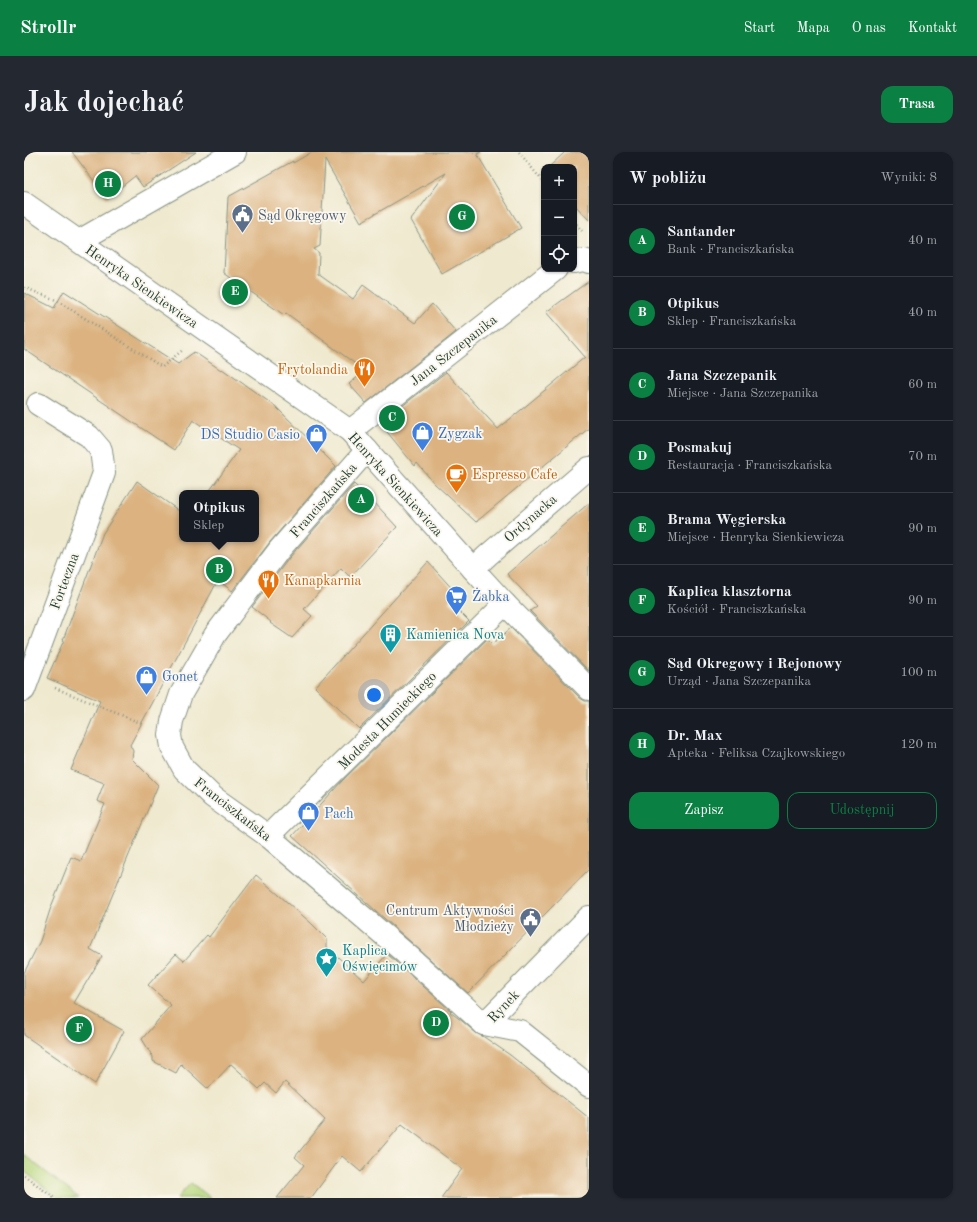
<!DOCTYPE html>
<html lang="pl">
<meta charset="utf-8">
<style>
:root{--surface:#171b24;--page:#242831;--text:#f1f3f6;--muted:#9ea1a6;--line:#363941;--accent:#0b8043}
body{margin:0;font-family:"Old Standard TT",serif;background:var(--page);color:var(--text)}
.controls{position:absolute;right:12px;top:12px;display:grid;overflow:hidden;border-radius:8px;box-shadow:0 1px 3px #0004}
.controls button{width:36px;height:36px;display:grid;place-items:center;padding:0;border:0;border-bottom:1px solid var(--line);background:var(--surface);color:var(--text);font:20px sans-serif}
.you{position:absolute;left:350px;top:543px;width:14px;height:14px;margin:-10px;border:3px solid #fff;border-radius:50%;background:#1a73e8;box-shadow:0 0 0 6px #1a73e833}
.badge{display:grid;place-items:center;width:26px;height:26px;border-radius:50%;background:var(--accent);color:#fff;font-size:13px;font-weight:700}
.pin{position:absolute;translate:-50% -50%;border:2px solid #fff;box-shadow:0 1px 4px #0006}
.popup{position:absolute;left:155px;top:338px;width:80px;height:52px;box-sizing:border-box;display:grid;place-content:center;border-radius:8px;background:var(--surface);filter:drop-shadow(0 1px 3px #0005);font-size:13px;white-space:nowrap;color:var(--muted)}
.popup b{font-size:15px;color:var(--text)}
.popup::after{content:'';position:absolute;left:50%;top:100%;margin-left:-8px;border:8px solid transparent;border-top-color:var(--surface)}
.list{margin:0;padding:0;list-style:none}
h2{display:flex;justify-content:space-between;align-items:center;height:52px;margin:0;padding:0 16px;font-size:17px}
h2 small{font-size:13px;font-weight:400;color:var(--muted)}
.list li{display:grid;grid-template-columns:26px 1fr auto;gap:12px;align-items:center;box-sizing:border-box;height:72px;padding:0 16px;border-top:1px solid var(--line)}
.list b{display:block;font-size:15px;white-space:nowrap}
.list p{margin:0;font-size:13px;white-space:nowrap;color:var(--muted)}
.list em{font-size:13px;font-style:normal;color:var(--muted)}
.actions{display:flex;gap:8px;padding:12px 16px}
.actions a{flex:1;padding:9px 0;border:1px solid var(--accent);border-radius:12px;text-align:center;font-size:14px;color:var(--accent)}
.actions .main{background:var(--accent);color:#fff}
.icon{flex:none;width:22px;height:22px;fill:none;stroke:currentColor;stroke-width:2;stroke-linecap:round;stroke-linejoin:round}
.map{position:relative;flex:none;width:565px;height:1046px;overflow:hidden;border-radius:12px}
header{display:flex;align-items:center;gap:24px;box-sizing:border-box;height:56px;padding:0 20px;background:var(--accent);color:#fff}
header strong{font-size:19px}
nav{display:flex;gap:22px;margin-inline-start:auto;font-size:14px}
.intro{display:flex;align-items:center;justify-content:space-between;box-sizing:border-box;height:96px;padding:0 24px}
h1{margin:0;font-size:28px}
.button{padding:10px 18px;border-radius:12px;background:var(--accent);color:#fff;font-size:14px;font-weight:700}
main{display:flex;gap:24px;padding:0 24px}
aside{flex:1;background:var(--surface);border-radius:12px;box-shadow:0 1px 3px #0004}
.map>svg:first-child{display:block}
.green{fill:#b7d77e;stroke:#6b8a59}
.building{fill:#dbb280}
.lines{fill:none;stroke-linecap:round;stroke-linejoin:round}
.minor-casing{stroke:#879382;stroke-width:24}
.path{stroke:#879382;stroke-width:2.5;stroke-dasharray:1 3;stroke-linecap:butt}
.minor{stroke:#fff;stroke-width:22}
.labels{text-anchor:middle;stroke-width:3.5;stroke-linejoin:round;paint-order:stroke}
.service-label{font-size:14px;fill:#4e5e75;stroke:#fbf7ec;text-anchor:start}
.street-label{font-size:14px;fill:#1f3d34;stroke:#fbf7ec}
.food-label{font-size:14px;fill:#c56008;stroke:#fbf7ec;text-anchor:start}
.shop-label{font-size:14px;fill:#366cbe;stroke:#fbf7ec;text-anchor:start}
.culture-label{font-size:14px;fill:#0d838f;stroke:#fbf7ec;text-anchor:start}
</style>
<header>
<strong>Strollr</strong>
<nav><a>Start</a><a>Mapa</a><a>O nas</a><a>Kontakt</a></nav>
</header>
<div class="intro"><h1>Jak dojechać</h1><a class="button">Trasa</a></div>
<main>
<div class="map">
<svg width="565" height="1046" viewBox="0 0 565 1046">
<rect width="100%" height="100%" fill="#fbf7ec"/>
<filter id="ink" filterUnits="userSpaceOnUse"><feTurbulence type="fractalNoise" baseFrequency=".025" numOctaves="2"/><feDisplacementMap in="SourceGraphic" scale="8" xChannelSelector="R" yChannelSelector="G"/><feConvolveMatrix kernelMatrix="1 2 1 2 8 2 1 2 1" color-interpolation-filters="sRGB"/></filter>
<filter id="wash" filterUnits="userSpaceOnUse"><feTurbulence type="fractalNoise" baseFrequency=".012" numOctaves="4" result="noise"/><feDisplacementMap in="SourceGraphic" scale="16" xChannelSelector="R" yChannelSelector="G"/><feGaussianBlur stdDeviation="0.9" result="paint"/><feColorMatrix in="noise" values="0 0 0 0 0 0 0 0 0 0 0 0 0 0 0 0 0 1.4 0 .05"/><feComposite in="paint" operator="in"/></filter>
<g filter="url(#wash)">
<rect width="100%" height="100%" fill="#efe9cf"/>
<g class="green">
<path d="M0 1003 55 1046H34L0 1019Z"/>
<path d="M167 1031 187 1046H153Z"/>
</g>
<g id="blocks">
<g class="building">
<path d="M48 0H172L119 35 111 24 83 46Z"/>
<path d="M288 0H457L453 2 497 76 418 122 387 68 422 21 337 70 301 8 296 94 290 97 295 101 294 122 329 147 339 133 391 171 408 152 432 180 342 251 325 232 341 219 262 161 260 163 200 121 204 45 269 9V11Z"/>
<path d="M541 0H565V68L550 52V15H525Z"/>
<path d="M565 129V276L452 370 410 331 393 311 391 314 359 275 361 272 359 269 422 220 474 277 561 205 522 160Z"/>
<path d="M40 139 154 212 170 200 197 218 198 217 251 254 312 314 246 390 208 439 194 428 106 593 109 599 108 607 134 633 66 797 78 804 50 851 100 879 71 932 0 883V821L16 789 27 755 47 705 57 709 81 652 73 649 80 631 47 618 76 549 23 526 40 488H39L79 381 113 329 158 361V387H232V341H184L215 298 169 268 150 298 0 197V141L30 156Z"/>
<path d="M330 332 335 337 336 335 373 375 326 425 317 416 280 457 288 464 268 486 246 471 247 470 228 455 265 406Z"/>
<path d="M565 351V519L506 459 513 454 483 422Z"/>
<path d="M404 410 433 442 425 449 445 469 335 577 291 535Z"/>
<path d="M487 476 556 546 561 549H565V717L444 841 268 684 318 629 463 487 468 492Z"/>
<path d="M232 723 287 771 303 787V795L340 829 363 802 427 859 426 860 438 869 452 881 460 885 486 903 565 966V1046H417L438 1017 378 972 337 1020 318 1004 287 1046H253L280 1013 271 1005 301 968 261 930 252 941 241 931 235 937 207 912 184 937 157 912 152 921 129 909V905L118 887 147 853 124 833 152 802 160 809 183 783 185 785Z"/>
</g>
</g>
</g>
<g filter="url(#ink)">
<use href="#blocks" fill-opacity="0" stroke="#879382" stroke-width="1"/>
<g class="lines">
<defs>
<g id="minor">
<path d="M0 51 326 279 449 417 481 452 565 537"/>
<path d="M55 89 211 0"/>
<path d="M550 110 560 108 565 110"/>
<path d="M326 279 532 117"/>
<path d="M343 298 255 398 191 483 157 542 148 569 146 583 148 595 160 617 189 645 244 684 381 801 460 872"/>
<path d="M449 417 464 403 565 316"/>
<path d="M0 538 80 321 77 298 65 284 14 252"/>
<path d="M244 684 481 452"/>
<path d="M460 872 565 765"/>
<path d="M460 872 496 879 565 934"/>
</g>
</defs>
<use href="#minor" class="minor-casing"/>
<g class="path">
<path d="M495 0 520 31"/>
<path d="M550 69 558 79"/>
<path d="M0 136 4 137 32 148 138 215 160 197"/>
<path d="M31 536 119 572"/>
<path d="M0 1023 30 1046"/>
</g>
<use href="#minor" class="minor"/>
</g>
</g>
<defs>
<symbol id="civic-pin" viewBox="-11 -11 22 30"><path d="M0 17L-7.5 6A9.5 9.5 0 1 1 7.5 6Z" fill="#5c6f8a" stroke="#fbf7ec"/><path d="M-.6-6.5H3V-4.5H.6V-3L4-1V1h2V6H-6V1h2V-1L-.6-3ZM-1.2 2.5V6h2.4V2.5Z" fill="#fff"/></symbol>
<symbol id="restaurant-pin" viewBox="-11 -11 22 30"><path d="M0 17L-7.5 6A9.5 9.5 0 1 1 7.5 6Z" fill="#e8710a" stroke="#fbf7ec"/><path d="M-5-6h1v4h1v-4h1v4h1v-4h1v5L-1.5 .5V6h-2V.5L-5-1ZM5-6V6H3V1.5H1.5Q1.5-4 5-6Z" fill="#fff"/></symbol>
<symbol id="shop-pin" viewBox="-11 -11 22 30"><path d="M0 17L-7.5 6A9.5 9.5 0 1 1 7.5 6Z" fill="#3f7fe0" stroke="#fbf7ec"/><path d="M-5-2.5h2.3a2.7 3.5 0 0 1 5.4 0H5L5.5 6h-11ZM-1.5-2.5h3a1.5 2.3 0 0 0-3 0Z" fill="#fff"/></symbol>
<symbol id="cafe-pin" viewBox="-11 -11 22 30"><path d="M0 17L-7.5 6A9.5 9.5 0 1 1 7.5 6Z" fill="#e8710a" stroke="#fbf7ec"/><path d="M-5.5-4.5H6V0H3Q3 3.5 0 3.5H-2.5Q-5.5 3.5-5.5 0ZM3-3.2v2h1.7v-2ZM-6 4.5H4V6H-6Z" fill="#fff"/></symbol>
<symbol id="supermarket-pin" viewBox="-11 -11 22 30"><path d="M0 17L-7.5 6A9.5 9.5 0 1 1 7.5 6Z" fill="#3f7fe0" stroke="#fbf7ec"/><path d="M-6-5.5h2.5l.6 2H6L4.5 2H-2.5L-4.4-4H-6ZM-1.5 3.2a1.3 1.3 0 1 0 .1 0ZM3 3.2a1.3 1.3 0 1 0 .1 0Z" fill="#fff"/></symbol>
<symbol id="building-pin" viewBox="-11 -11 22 30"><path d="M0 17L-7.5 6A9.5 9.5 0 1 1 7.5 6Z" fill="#0f9aa8" stroke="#fbf7ec"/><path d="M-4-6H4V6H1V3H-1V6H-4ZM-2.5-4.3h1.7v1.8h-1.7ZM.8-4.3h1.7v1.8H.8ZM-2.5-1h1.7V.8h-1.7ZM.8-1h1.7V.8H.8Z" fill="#fff"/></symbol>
<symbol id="sight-pin" viewBox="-11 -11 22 30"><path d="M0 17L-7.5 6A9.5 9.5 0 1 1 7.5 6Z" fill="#0f9aa8" stroke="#fbf7ec"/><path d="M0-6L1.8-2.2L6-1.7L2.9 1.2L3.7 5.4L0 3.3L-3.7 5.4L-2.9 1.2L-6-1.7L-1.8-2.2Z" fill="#fff"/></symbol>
</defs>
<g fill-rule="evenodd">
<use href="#civic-pin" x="206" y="50" width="25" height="34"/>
<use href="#restaurant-pin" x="328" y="204" width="25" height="34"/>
<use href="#shop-pin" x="386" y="268" width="25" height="34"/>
<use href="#shop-pin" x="280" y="270" width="25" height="34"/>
<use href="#cafe-pin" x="420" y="310" width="25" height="34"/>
<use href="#restaurant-pin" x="232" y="416" width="25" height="34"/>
<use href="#supermarket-pin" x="420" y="432" width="25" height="34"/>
<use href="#building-pin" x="354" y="470" width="25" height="34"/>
<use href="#shop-pin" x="110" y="512" width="25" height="34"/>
<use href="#shop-pin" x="272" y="648" width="25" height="34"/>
<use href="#civic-pin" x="494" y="754" width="25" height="34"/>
<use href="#sight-pin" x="290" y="794" width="25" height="34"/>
</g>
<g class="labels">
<g class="service-label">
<text x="234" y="68">Sąd Okręgowy</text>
<text x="490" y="763" text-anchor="end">Centrum Aktywności<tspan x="490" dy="16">Młodzieży</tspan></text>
</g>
<g class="street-label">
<text transform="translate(118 134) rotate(35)" y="5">Henryka Sienkiewicza</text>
<text transform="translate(429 198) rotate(-38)" y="5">Jana Szczepanika</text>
<text transform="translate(372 332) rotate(48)" y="5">Henryka Sienkiewicza</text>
<text transform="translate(299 348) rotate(-49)" y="5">Franciszkańska</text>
<text transform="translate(506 366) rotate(-41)" y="5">Ordynacka</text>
<text transform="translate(40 429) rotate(-70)" y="5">Forteczna</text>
<text transform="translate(363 568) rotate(-45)" y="5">Modesta Humieckiego</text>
<text transform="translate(209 657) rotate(38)" y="5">Franciszkańska</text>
<text transform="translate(479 854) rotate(-47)" y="5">Rynek</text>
</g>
<g class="food-label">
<text x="324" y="222" text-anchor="end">Frytolandia</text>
<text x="448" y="327">Espresso Cafe</text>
<text x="260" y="433">Kanapkarnia</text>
</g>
<g class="shop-label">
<text x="414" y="286">Zygzak</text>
<text x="276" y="287" text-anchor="end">DS Studio Casio</text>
<text x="448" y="449">Żabka</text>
<text x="138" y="529">Gonet</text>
<text x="300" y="666">Pach</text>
</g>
<g class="culture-label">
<text x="382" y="487">Kamienica Nova</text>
<text x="318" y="803">Kaplica<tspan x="318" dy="16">Oświęcimów</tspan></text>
</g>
</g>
</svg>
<div class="controls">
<button>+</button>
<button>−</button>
<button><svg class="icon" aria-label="locate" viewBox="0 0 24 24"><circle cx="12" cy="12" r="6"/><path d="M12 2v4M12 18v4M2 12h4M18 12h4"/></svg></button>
</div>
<div class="you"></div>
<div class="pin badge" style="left:337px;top:348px">A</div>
<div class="pin badge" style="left:195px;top:418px">B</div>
<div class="popup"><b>Otpikus</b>Sklep</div>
<div class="pin badge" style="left:368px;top:266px">C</div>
<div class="pin badge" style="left:412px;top:871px">D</div>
<div class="pin badge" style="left:211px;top:140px">E</div>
<div class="pin badge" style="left:55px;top:877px">F</div>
<div class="pin badge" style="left:438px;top:65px">G</div>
<div class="pin badge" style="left:84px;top:32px">H</div>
</div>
<aside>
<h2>W pobliżu<small>Wyniki: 8</small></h2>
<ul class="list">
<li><span class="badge">A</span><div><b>Santander</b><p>Bank · Franciszkańska</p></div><em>40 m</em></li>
<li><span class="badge">B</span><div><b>Otpikus</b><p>Sklep · Franciszkańska</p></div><em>40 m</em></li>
<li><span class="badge">C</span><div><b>Jana Szczepanik</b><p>Miejsce · Jana Szczepanika</p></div><em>60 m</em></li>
<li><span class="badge">D</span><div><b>Posmakuj</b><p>Restauracja · Franciszkańska</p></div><em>70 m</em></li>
<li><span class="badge">E</span><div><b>Brama Węgierska</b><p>Miejsce · Henryka Sienkiewicza</p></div><em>90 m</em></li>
<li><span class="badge">F</span><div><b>Kaplica klasztorna</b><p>Kościół · Franciszkańska</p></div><em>90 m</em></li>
<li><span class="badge">G</span><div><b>Sąd Okregowy i Rejonowy</b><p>Urząd · Jana Szczepanika</p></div><em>100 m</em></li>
<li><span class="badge">H</span><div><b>Dr. Max</b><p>Apteka · Feliksa Czajkowskiego</p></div><em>120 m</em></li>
</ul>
<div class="actions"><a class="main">Zapisz</a><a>Udostępnij</a></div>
</aside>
</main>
